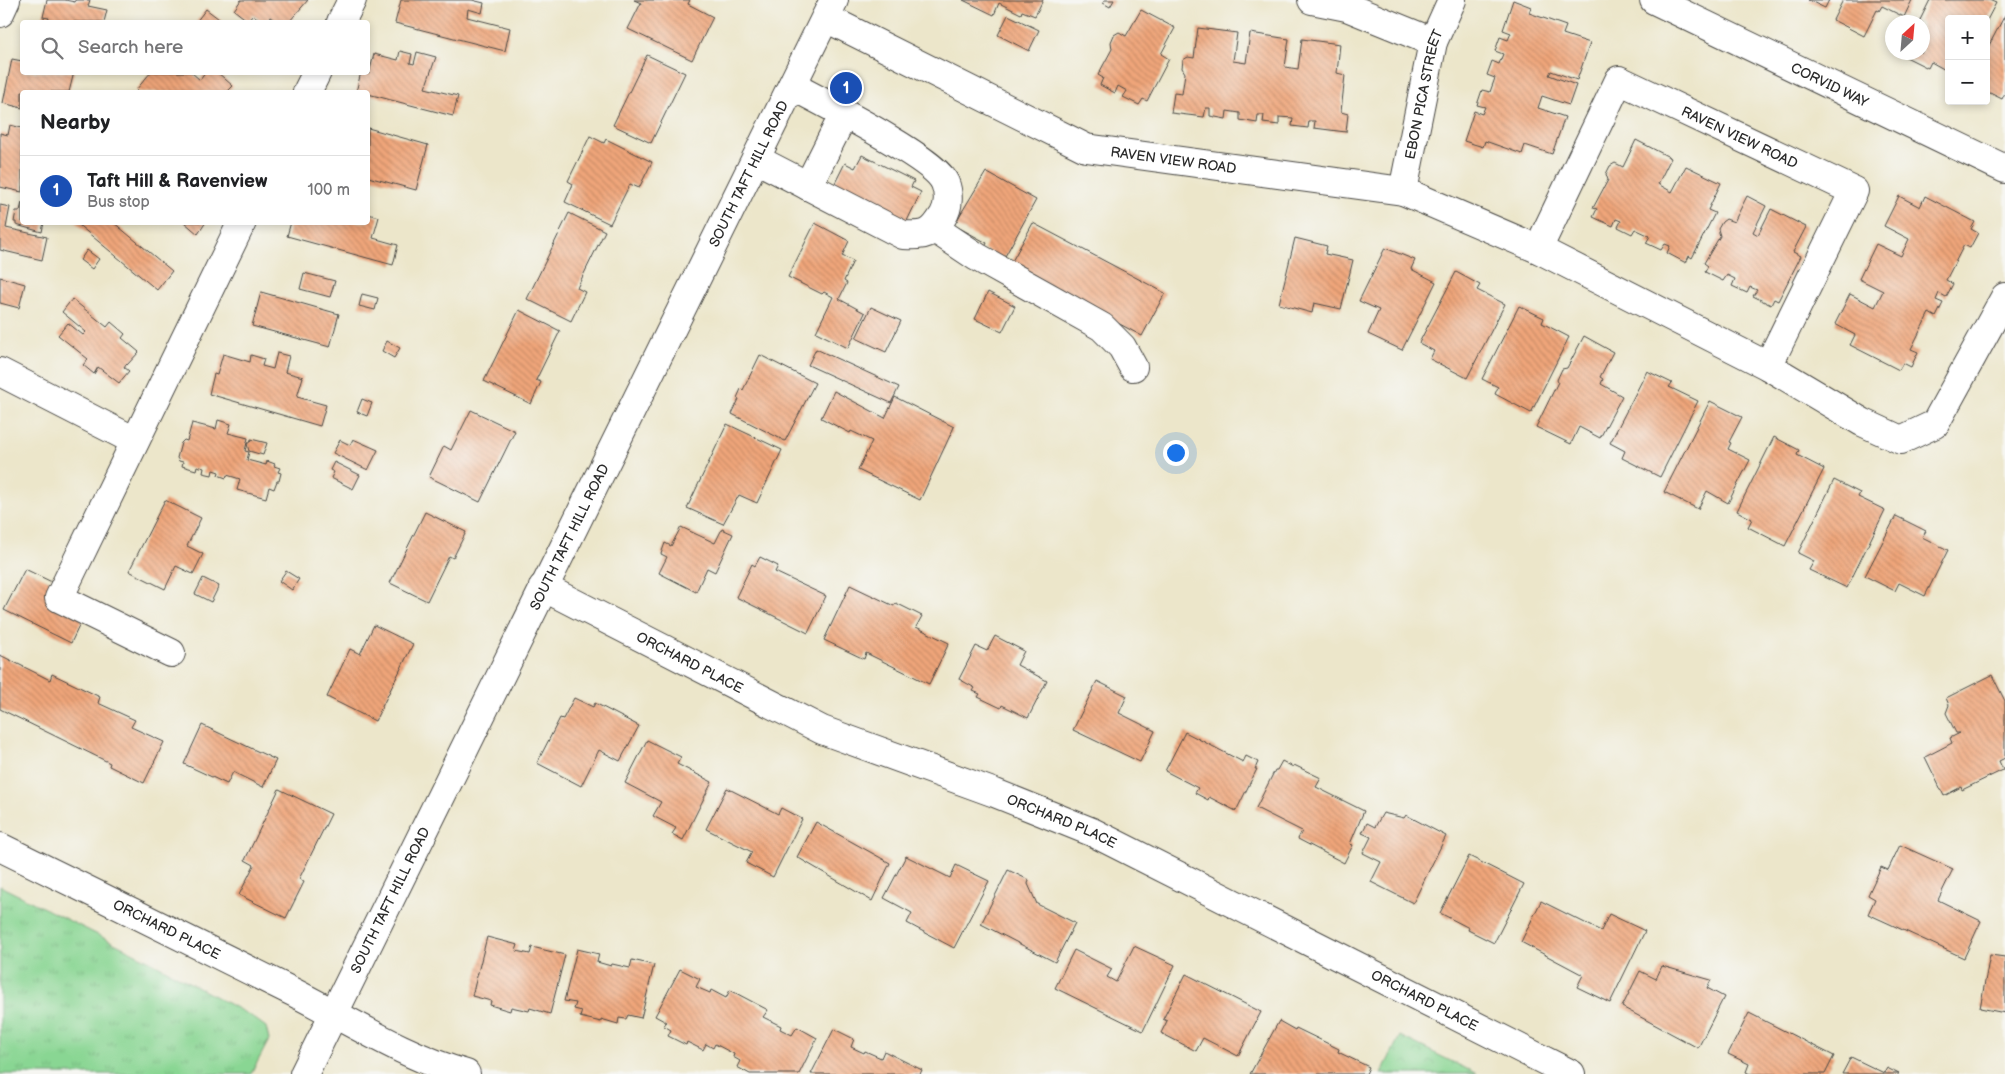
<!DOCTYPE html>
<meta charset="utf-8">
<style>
:root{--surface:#fff;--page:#f6f6f6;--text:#202124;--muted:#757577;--line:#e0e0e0;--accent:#0f766e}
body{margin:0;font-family:"Balsamiq Sans",sans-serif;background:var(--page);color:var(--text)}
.controls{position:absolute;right:15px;top:15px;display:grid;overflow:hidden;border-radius:5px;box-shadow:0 2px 8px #0003}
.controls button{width:45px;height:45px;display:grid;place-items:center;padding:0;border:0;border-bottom:1px solid var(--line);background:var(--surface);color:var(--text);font:25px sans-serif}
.compass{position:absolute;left:1885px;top:15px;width:45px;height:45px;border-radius:50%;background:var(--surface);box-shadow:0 2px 8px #0003;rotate:26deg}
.you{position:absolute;left:1175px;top:452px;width:18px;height:18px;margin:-12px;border:4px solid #fff;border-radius:50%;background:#1a73e8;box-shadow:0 0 0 8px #1a73e833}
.badge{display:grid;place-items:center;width:32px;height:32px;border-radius:50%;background:var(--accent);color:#fff;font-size:16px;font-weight:700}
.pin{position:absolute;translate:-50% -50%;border:2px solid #fff;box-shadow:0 1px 5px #0006}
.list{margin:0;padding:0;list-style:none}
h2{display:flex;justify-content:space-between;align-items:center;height:65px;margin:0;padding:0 20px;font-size:21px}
h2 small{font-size:16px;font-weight:400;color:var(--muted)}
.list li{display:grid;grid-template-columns:32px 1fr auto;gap:15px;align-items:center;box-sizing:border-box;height:70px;padding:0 20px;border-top:1px solid var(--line)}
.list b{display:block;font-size:19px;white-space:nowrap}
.list p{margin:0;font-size:16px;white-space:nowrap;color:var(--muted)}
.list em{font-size:16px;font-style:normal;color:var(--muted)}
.icon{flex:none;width:28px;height:28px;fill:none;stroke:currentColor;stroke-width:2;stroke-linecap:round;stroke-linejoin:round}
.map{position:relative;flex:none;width:2005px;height:1074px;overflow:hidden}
.search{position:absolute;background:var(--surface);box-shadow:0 2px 8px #0003;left:20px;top:20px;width:350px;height:55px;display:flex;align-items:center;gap:12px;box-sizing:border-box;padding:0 18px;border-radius:5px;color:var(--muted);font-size:19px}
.panel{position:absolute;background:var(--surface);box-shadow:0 2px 8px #0003;left:20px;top:90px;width:350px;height:135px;border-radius:5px}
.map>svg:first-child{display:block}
.grass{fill:url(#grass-tufts);stroke:#5a805f}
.park{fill:url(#park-crowns);stroke:#5a805f}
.building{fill:url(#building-back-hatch)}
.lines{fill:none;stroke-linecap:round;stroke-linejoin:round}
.minor-casing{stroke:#484743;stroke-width:30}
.major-casing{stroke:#484743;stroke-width:30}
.minor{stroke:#fff;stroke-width:28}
.major{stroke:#fff;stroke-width:28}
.labels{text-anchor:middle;stroke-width:4.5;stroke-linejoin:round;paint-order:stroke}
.street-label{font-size:14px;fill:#2b2b2b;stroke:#f6f6f2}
</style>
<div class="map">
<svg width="2005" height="1074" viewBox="0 0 2005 1074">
<defs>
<pattern id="grass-tufts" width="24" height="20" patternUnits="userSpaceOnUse" patternTransform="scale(1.25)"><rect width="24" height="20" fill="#89d693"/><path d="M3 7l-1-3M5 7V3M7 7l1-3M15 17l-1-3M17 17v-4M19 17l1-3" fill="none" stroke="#76b87f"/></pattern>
<pattern id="park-crowns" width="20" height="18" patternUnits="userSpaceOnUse" patternTransform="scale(1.25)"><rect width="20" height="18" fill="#89d693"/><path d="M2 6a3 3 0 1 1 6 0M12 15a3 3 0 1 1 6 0" fill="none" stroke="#76b87f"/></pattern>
<pattern id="building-back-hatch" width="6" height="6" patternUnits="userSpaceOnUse" patternTransform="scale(1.25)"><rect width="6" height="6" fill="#f0a67a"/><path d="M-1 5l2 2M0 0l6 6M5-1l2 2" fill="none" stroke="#c38764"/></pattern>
</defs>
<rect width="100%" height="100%" fill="#f6f6f2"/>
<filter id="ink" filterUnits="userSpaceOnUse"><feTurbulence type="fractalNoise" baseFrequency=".02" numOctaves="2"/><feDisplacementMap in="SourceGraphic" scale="10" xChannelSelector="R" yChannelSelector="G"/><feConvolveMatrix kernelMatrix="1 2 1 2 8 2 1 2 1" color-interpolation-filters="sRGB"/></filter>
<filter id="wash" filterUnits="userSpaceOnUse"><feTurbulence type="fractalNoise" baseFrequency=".0096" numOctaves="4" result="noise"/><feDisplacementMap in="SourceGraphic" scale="20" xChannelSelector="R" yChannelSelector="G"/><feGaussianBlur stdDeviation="1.12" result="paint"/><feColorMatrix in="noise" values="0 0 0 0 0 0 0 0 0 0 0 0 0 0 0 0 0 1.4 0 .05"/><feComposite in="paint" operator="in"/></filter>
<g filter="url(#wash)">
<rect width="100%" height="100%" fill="#ece6ca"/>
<path class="grass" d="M0 886 150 961 251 1016 266 1027 269 1040 251 1074H0Z"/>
<path class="park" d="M1400 1036 1477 1074H1381Z"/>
<g id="blocks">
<g class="building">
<path d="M47 0H65L75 2V0H90L88 6 107 10 104 22H48L49 18 43 17Z"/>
<path d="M241 0H308L289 22H277L270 17 266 22H263L253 15 248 21 234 10Z"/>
<path d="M401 0H472L484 3 482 13 468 9 467 17 510 28 505 51 395 23Z"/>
<path d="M634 0H690L688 4 713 17 692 60 628 29 641 3Z"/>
<path d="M963 0H1043L1035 16 1022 11 1021 14 999 3 994 15Z"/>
<path d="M1104 0H1114L1110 7 1103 3Z"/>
<path d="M1513 0 1531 7 1529 13 1566 26 1563 34 1590 43 1577 80 1551 71 1549 75 1576 85 1569 105 1542 96 1538 108 1565 117 1552 154 1525 145 1522 154 1485 141 1483 147 1464 141 1474 111 1482 114 1485 107 1477 105 1482 90 1490 92 1495 78 1487 75 1492 61 1499 64 1503 54 1495 51 1500 37 1508 40 1511 33 1503 30Z"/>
<path d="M1808 0H1829L1825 8Z"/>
<path d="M1843 0H1912L1904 17 1882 6 1879 11 1877 10 1864 36 1833 20Z"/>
<path d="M1930 0H1989L1996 3 1986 22V19H1949V72L1931 62 1928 68 1902 55 1903 52H1922V22H1919Z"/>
<path d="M206 9 223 22H196Z"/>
<path d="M1141 10 1175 28 1161 54 1169 59 1147 101 1143 99 1139 105 1123 97 1127 91 1118 86 1115 93 1100 85 1103 78 1098 75 1112 49 1111 42 1114 35 1119 32 1126 36Z"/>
<path d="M1008 15 1039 30 1029 51 998 35Z"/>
<path d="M2005 15V93L2002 99 1986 91V51Z"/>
<path d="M1198 28 1237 33 1233 61 1246 63 1250 33 1289 39 1285 67 1298 69 1302 39 1340 44 1337 73 1345 75 1341 112 1348 114 1346 132 1314 128 1315 121H1309L1308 128 1292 126 1293 118 1279 117V125L1263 123 1264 115H1258L1257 123 1240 120V113L1227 111 1226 119 1210 116V108H1206L1204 117 1171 113 1174 93 1182 94 1185 73 1182 68 1183 60 1188 57 1194 58Z"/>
<path d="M400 51 412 54 410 63 414 64 417 52 436 57 425 88 458 96 453 116 368 94V92H356L361 72 369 74 374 54 398 60Z"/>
<path d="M647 55 685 73 651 143 613 125Z"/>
<path d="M12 59 22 61V72H74L69 92H22V108L3 103Z"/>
<path d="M151 72H191L200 80 206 72H217L233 86 227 92H139L136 90Z"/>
<path d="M10 125 22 128V192L0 187V133L8 135Z"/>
<path d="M368 128 428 145 416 190 368 177Z"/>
<path d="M590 136 604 143 606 139 652 162 639 188 630 184 610 224 565 202 573 184 568 181Z"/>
<path d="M1636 140 1671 158 1658 184 1672 192 1686 166 1721 183 1708 210 1715 213 1692 258 1689 256 1686 263 1667 253 1670 246 1665 244 1661 250 1646 243 1650 236 1635 229 1632 234 1618 227 1621 221 1616 219 1613 226 1593 217 1597 209 1593 208 1608 180 1606 174 1610 166 1615 163 1623 167Z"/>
<path d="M862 155 914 181 911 187 921 192 906 223 833 187 845 163 855 168Z"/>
<path d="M986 172 1036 200 1003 260 984 249 987 243 954 225Z"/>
<path d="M1747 196 1766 206 1753 232 1758 235 1771 209 1806 227 1793 252 1801 256 1778 301 1774 299 1771 305 1753 296 1757 290 1750 287 1747 293 1732 286 1735 279 1727 275 1723 281 1705 272 1708 266 1704 263 1720 236 1718 229 1722 222 1726 219 1734 222Z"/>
<path d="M1899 196 1920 207 1925 196 1975 222 1971 229 1978 233 1970 248 1964 245 1946 280 1953 284 1946 297 1939 293 1936 300 1943 303 1936 317 1929 313 1911 349 1918 352 1911 367 1903 363 1899 370 1850 345 1855 335 1835 324 1850 294 1875 307 1883 291 1859 279 1876 244 1901 256 1909 239 1884 226Z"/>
<path d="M22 202V222H44L42 232 16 225V222H14L16 211H20Z"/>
<path d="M0 205 10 207 6 228 47 237 42 260 0 250Z"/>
<path d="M569 213 605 231 577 288 585 292 571 321 527 299Z"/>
<path d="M368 214 379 217 373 238 398 245 393 265 287 236 291 222H368Z"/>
<path d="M75 222H113L172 271 157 290Z"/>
<path d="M184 222H206L198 234Z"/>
<path d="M815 223 849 241 842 256 853 261 844 281 847 283 839 299 865 313 848 348 816 332 833 297 824 292 822 294 788 277Z"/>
<path d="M1033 223 1165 293 1142 336 1010 265Z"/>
<path d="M1295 238 1327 246 1325 254 1353 260 1341 309 1314 303 1312 313 1279 304Z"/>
<path d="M1385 248 1415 260 1411 269 1436 282 1402 350 1368 334 1379 310 1359 301Z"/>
<path d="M87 250 99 259 92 269 80 260Z"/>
<path d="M1456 272 1480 285 1477 290 1505 304 1467 378 1430 359 1434 351 1419 343Z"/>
<path d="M304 273 335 281 330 297 300 289Z"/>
<path d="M0 277 25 284 19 308 0 303Z"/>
<path d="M261 292 339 314 330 347 252 326Z"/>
<path d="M988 292 1015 306 1002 332 975 319Z"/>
<path d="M362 294 378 298 375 310 359 306Z"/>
<path d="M72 299 107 327 111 322 125 334 122 338 139 352 127 365 126 364 124 367 129 371 119 383 98 367 94 374 83 365 88 359 58 335 68 323 83 335 86 332 62 312Z"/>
<path d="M1519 306 1544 318 1542 323 1569 337 1531 413 1495 394 1498 387 1482 379Z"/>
<path d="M871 307 901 321 886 352 856 338Z"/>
<path d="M519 310 560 331 536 380 541 382 531 404 484 381Z"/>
<path d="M1584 336 1613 352 1600 377 1603 379 1601 384 1622 396 1600 438 1579 427 1571 444 1536 427 1558 382 1557 380 1562 369 1567 368Z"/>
<path d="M387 341 400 348 394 358 382 351Z"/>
<path d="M816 349 899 387 891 403 808 365Z"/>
<path d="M277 353 289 356 285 372 303 377 297 397 326 405 320 426 209 394 214 374 217 375 223 354 250 362 251 355 264 359 262 366 273 369Z"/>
<path d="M760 355 815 383 785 441 732 414 739 399 737 398 741 389 743 390Z"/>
<path d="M1647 371 1672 383 1669 387 1698 401 1660 477 1622 458 1625 451 1610 443Z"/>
<path d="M834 391 885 418 895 397 954 427 920 500 858 470 872 441 851 431 850 433 821 418Z"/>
<path d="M362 399 372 403 367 416 357 412Z"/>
<path d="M1710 401 1742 417 1729 442 1731 443 1728 449 1750 460 1728 503 1707 491 1698 509 1664 492Z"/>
<path d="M471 410 515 431 480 502 429 477 444 446 451 450Z"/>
<path d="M218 420 231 424 228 433 248 438 245 451 249 452 247 460 266 465 267 461 275 464 274 466 280 468 278 472 281 473 279 481H277L274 489 269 487 266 498 237 490 240 479 227 475 226 478 218 475 219 472 213 470 212 475 203 473 204 468 197 466 196 470 182 466 183 462 179 461 177 458 181 443 184 440 187 441 192 423 216 429Z"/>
<path d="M727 424 782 450 757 503 739 495 723 524 687 508Z"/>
<path d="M1774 437 1799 450 1797 455 1824 469 1785 546 1748 527 1752 519 1737 511Z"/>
<path d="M251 439 267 443 263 455 249 451 247 444 251 441Z"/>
<path d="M353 439 378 450 368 470 333 453 340 440 350 445Z"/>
<path d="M334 462 360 475 353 489 331 478 334 472 330 470Z"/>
<path d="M1834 480 1860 493 1858 497 1885 510 1847 588 1809 570 1814 561 1798 553Z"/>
<path d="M165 500 201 518 187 546 203 554 193 574 176 566 165 589 129 571Z"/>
<path d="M425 512 466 532 453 558 449 556 427 601 390 583Z"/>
<path d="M1896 516 1926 531 1922 537 1948 550 1925 596 1899 583 1895 591 1865 576Z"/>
<path d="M681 527 715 543 722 529 733 534 715 572 707 568 696 592 659 573 667 557 661 554 665 543 671 546Z"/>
<path d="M760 557 778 566 775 572 826 596 808 633 736 597 752 564 755 566Z"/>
<path d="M25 569 91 601 71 643 4 610Z"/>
<path d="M286 571 299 579 292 590 279 581Z"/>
<path d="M203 578 219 586 211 602 195 594Z"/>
<path d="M850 585 894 606 896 603 922 616 916 627 949 643 929 684 866 653 864 659 824 640Z"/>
<path d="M374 625 413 644 375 721 327 697 350 649 360 654Z"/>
<path d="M995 636 1024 651 1017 665 1047 681 1028 718 1002 705 1001 708 978 697 980 694 973 691 975 688 959 679 976 646 987 651Z"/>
<path d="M0 655 50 680 52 674 100 697 98 703 135 720 131 727 164 742 144 783 109 766 110 763 0 709Z"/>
<path d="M1992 675 2005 701V758L1999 761 2003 770 1962 790 1961 787 1944 796 1925 757 1952 743 1950 738 1960 733H1956L1946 713 1949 705 1946 698Z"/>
<path d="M1097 681 1127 696 1119 713 1155 731 1140 762 1073 730Z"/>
<path d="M574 698 593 707 595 703 639 726 620 761 599 750 581 786 537 763 560 718 563 719Z"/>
<path d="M202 725 276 760 263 787 233 772 227 784 184 764Z"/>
<path d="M1185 732 1243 762 1246 756 1258 762 1255 769H1257L1236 811 1209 797 1208 800 1195 793 1198 788 1165 771Z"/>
<path d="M647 740 681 757 677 764 712 782 683 840 672 834 676 828 653 816 661 802 625 783Z"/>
<path d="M1282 761 1293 767 1294 765 1321 778 1316 787 1364 811 1350 844 1353 845 1344 863 1298 839 1302 831 1256 808 1275 770H1277Z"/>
<path d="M727 788 778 814 781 808 802 819 773 877 746 863 752 852 706 829Z"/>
<path d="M279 789 331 814 299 879 304 882 286 918 239 895 254 865 245 860Z"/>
<path d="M1383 813 1404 818 1406 815 1446 836 1413 903 1371 882 1381 862 1363 853 1371 837 1362 833 1367 823 1375 827Z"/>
<path d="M816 822 890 863 872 901 797 857Z"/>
<path d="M1900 845 1953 869 1938 900 1981 921 1964 958 1868 914 1875 899 1868 895 1881 867 1888 870Z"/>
<path d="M906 856 950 878 956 865 989 881 954 948 907 923 912 913 884 898Z"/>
<path d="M1469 856 1524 884 1494 943 1468 930 1469 928 1440 913Z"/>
<path d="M1008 870 1029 880 1028 884 1037 904 1075 923 1055 962 981 924Z"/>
<path d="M1541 901 1601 931 1609 914 1645 931 1610 1003 1577 987 1583 975 1521 942Z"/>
<path d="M487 937 518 945 516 951 530 954 532 947 565 955 550 1014 530 1008 529 1011 511 1007 510 1011 490 1005 491 1001 472 996Z"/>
<path d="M1134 946 1175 965 1143 1031 1055 988 1074 950 1112 969 1107 977 1116 982Z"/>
<path d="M577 949 599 954 597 962 611 966 612 964 630 968 632 960 654 965 641 1018 628 1015 626 1019 619 1018 618 1024 601 1019V1022L580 1017 582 1011 574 1009 576 1003 564 1001Z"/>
<path d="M1990 955 2005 957V1013L1980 1008Z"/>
<path d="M1662 966 1711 980 1707 988 1724 997 1698 1048 1622 1007 1640 971 1656 979Z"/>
<path d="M680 969 700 979 696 987 710 993 711 990 726 998 730 990 768 1010 763 1017 781 1026 780 1029 792 1035 797 1027 817 1038 799 1074H750L737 1067 740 1061 733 1057 734 1054 715 1044 713 1048 706 1044 703 1050 687 1042 686 1045 668 1036 671 1030 664 1026 666 1022 655 1016Z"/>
<path d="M1186 974 1261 1012 1238 1056 1203 1038 1196 1051 1161 1033 1167 1021 1163 1019Z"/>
<path d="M1749 1013 1834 1056 1825 1074H1750L1746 1072 1749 1064 1728 1054Z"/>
<path d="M1279 1021 1295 1030 1296 1028 1339 1049 1338 1052 1369 1067 1366 1074H1250Z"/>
<path d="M834 1029 854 1039 851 1047 864 1053 865 1051 881 1058 884 1051 922 1070 920 1074H811Z"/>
<path d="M1851 1057 1884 1073 1887 1068 1899 1074H1842Z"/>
</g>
</g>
</g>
<g filter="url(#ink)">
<use href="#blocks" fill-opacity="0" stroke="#484743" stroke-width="1"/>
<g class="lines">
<defs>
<g id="minor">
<path d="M1312 0 1347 7 1433 42"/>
<path id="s1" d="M1654 0 2005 169"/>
<path d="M0 13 6 0"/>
<path id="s2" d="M826 18 1086 148 1403 191 1538 249 1768 366 1862 422 1901 440 1935 424 2005 297"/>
<path d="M341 22 352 0"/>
<path d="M307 92 317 72"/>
<path d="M756 159 903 235C926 236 931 235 943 216 949 207 949 193 945 183 936 159 820 101 792 86"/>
<path d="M808 186 844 114"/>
<path id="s3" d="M1403 191 1433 42 1452 0"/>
<path d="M935 229 977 257 1102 327 1122 347 1133 367"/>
<path id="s4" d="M1538 249 1619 80 1854 191 1768 366"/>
<path d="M0 372 135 441"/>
<path id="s5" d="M543 587 822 730 995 793 1092 832 1571 1074"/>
<path d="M171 653 59 598 242 222"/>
<path id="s6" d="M0 847C95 894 190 940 285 988 342 1016 405 1057 466 1074"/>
</g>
<g id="major">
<path id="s7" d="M304 1074 834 0"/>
</g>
</defs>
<use href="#minor" class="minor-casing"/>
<use href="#major" class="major-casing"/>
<use href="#minor" class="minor"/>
<use href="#major" class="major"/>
</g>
</g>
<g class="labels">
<g class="street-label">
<text dy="5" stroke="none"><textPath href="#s1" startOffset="195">CORVID WAY</textPath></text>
<text dy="5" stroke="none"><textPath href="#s3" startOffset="99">EBON PICA STREET</textPath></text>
<text dy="5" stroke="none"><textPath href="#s4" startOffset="321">RAVEN VIEW ROAD</textPath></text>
<text dy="5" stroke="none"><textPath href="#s2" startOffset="379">RAVEN VIEW ROAD</textPath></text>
<text dy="5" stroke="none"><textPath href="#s7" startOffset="1004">SOUTH TAFT HILL ROAD</textPath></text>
<text dy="5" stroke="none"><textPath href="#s7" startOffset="599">SOUTH TAFT HILL ROAD</textPath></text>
<text dy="5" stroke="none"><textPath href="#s5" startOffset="165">ORCHARD PLACE</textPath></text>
<text dy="5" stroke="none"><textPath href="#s5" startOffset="570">ORCHARD PLACE</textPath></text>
<text dy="5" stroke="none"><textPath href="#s7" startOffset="194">SOUTH TAFT HILL ROAD</textPath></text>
<text dy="5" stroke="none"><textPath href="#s6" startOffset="186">ORCHARD PLACE</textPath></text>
<text dy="5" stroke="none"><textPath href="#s5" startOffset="975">ORCHARD PLACE</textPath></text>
</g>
</g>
</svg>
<div class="controls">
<button>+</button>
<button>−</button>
</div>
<svg class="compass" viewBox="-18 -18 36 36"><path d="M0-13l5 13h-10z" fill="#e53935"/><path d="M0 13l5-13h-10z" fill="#757577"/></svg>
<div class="you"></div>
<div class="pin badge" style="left:846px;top:88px;background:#1a4fb4">1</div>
<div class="search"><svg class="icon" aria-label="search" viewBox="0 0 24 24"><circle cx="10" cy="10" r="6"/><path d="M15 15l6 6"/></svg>Search here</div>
<section class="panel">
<h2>Nearby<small></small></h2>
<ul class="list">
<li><span class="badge" style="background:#1a4fb4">1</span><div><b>Taft Hill &amp; Ravenview</b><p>Bus stop</p></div><em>100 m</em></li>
</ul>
</section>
</div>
